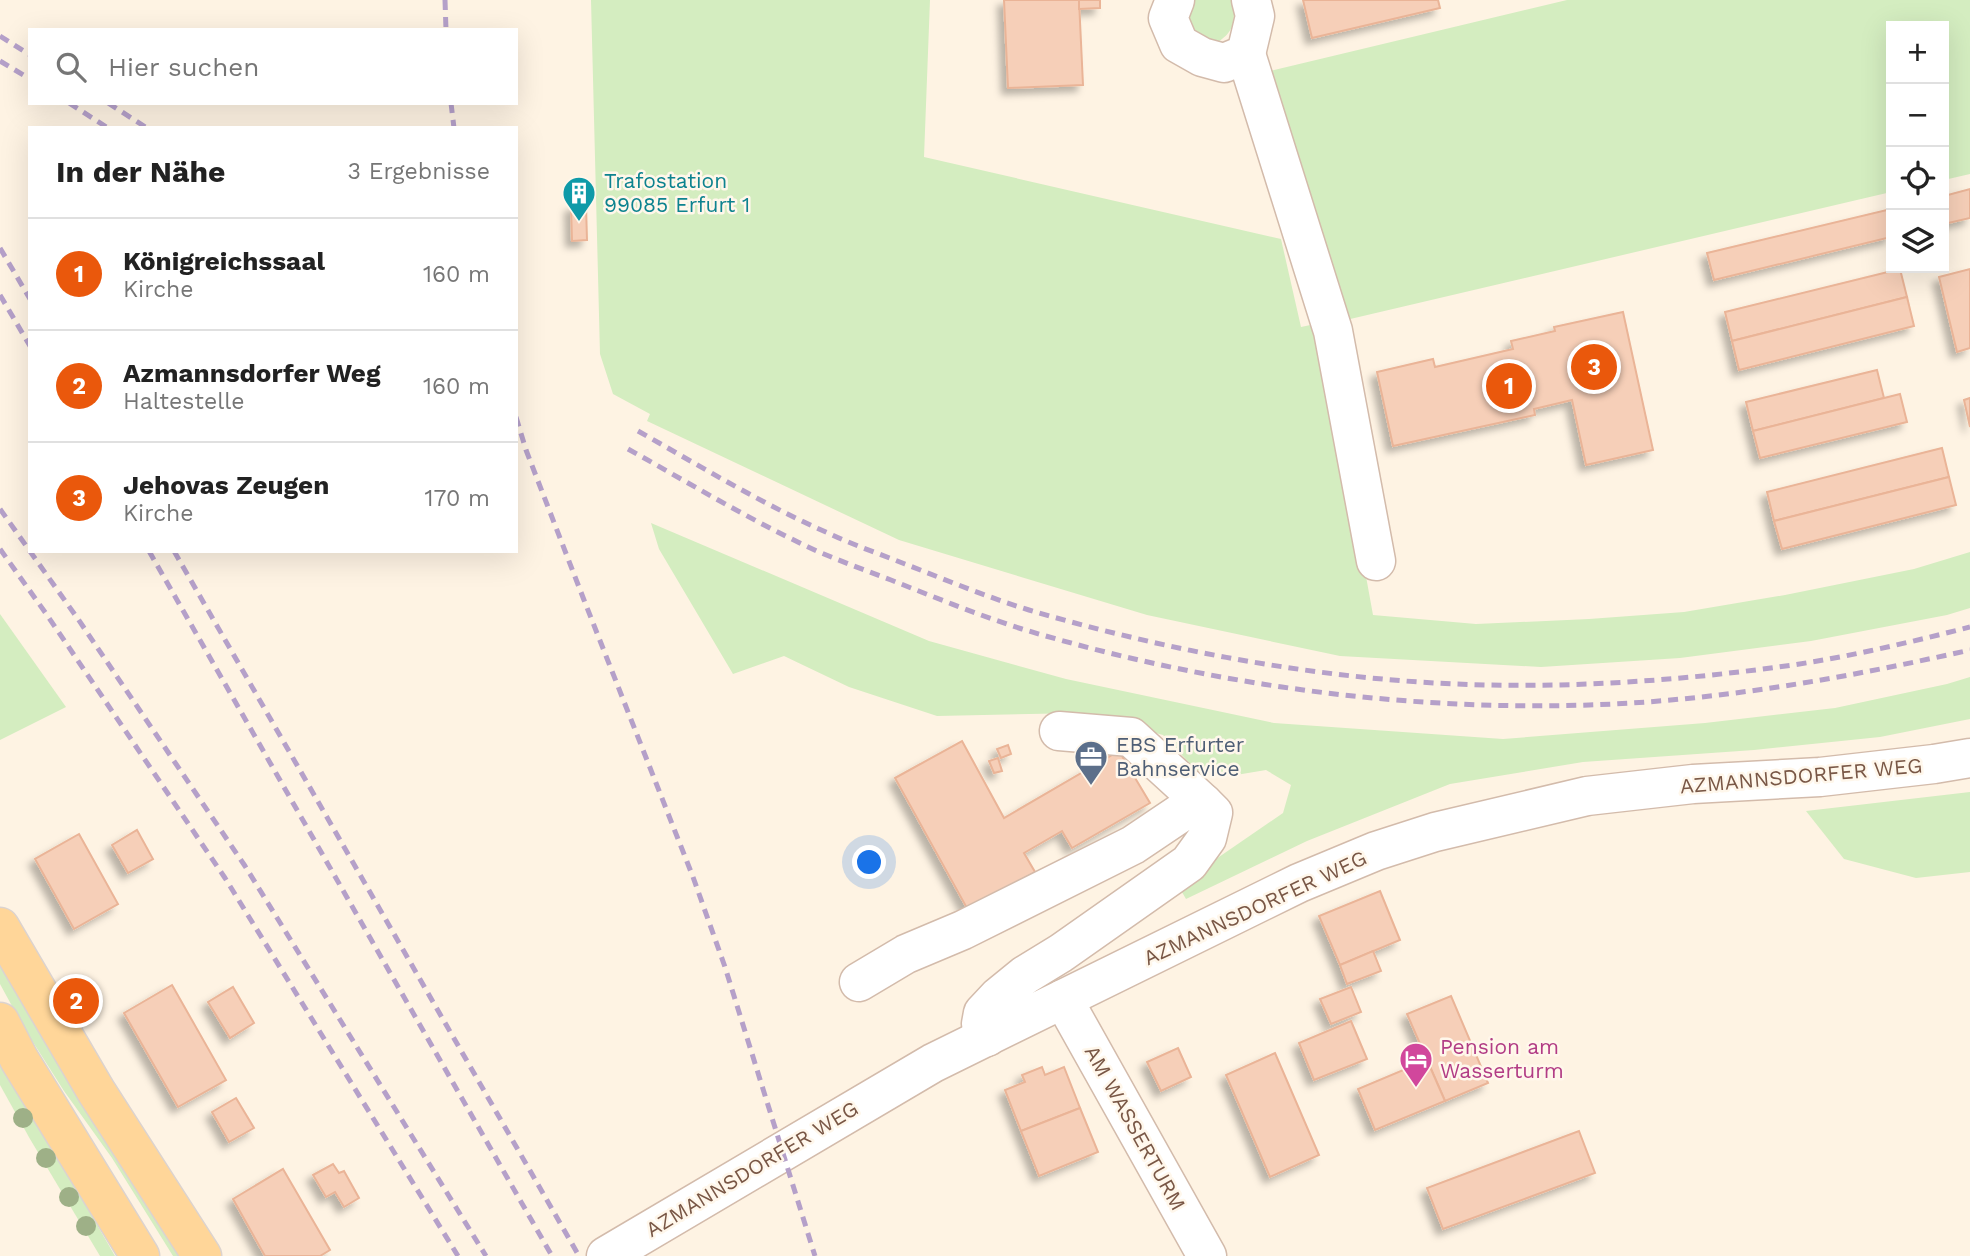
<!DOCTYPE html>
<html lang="de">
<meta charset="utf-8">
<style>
:root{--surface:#fff;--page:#f6f6f6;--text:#222;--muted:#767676;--line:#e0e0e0;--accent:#ea580c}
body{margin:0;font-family:"Work Sans",sans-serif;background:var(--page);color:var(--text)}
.controls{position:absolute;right:21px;top:21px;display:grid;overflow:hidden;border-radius:0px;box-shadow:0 7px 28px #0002}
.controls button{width:63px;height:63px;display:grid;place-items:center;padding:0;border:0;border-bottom:2px solid var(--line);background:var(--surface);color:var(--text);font:35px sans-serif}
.you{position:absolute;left:870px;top:863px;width:24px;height:24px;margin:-18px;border:5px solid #fff;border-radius:50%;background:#1a73e8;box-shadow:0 0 0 10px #1a73e833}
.badge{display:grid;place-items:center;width:46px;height:46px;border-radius:50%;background:var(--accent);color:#fff;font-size:23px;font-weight:700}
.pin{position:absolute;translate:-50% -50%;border:4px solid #fff;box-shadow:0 2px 7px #0006}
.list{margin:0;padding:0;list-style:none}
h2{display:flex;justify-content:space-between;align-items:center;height:91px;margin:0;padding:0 28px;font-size:30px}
h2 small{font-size:23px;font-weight:400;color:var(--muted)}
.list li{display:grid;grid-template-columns:46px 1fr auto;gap:21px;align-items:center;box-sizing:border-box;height:112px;padding:0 28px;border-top:2px solid var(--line)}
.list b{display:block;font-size:26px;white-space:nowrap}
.list p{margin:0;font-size:23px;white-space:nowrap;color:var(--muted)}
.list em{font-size:23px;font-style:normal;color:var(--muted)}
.icon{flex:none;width:38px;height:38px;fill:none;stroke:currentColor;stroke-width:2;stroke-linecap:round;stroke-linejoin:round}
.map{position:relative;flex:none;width:1970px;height:1256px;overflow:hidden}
.search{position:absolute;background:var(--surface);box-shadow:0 7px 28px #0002;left:28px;top:28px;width:490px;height:77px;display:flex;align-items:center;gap:18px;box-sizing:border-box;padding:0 24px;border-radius:0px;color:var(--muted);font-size:26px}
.panel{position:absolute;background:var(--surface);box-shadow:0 7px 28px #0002;left:28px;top:126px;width:490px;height:427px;border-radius:0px}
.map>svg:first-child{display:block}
.green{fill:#d4edc0}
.building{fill:#f6cfb8;stroke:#eab497;stroke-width:2;filter:url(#shadow)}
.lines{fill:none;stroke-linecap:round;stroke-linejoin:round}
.minor-casing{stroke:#d3bbab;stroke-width:41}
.major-casing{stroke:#dcd3cf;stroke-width:41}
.minor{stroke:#fff;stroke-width:38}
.major{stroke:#ffd699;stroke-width:38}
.rail{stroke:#b5a0c9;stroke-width:5;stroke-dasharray:10 7;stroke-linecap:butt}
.tree{fill:#9eb087}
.labels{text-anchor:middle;stroke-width:5;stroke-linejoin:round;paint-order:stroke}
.culture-label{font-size:21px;fill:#0d838f;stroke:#fff7eb;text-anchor:start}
.service-label{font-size:21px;fill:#4e5e75;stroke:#fff7eb;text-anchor:start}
.street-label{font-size:21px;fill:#795746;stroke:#fff7eb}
.hotel-label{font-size:21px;fill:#b23c85;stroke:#fff7eb;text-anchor:start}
</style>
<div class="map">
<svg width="1970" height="1256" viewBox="0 0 1970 1256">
<defs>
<filter id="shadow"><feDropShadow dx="-6" dy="6" stdDeviation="3.5" flood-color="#0004"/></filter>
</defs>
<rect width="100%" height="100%" fill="#fef3e3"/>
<g class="green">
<path d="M591 0H930L924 157 1281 239 1301 327 1320 323 1373 615 1476 624 1589 619 1684 612 1785 595 1914 569 1970 552V608L1947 615 1811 641 1680 658 1541 667 1340 656 1147 615 899 540 647 421 650 414 613 394 600 354Z"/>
<path d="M1192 0H1234C1234 20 1236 30 1218 42L1189 32 1186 10Z"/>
<path d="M1567 0H1970V174L1944 180V26H1891V192L1346 320 1270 71Z"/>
<path d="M651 523 929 641 1066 679 1274 723 1503 739 1705 723 1835 708 1947 684 1970 677V719L1880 737 1754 750 1583 762 1450 784 1307 841 1186 899 1179 887 1200 870 1283 813 1291 785 1266 770 1230 776 1196 770 1163 735 1082 713 937 716 849 687 784 656 733 674 659 549Z"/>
<path d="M0 614 66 707 0 740Z"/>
<path d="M1970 792V872L1916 878 1844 859 1806 811Z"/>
<path d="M0 966C56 1065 120 1160 182 1256H173L112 1158 64 1091 24 1028 0 984Z"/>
<path d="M0 1057 115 1256H100L30 1139 0 1085Z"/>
</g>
<g class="building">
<path d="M1004 0H1079L1083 85 1008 88Z"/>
<path d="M1079 0H1100V8L1079 9Z"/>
<path d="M1303 0H1438L1440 8 1312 38Z"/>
<path d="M1970 189V218L1944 224V196Z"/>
<path d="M586 205 587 240 572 241 571 206Z"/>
<path d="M1891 209V237L1714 280 1707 253Z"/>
<path d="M1900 269 1907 297 1732 341 1725 312Z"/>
<path d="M1970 269V348L1957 352 1939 277Z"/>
<path d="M1907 297 1914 326 1739 370 1732 341Z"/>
<path d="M1623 312 1653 450 1586 465 1572 400 1534 409 1535 415 1393 446 1377 372 1433 359 1435 367 1513 349 1511 341 1555 331 1554 327Z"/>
<path d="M1877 370 1884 398 1753 431 1746 402Z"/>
<path d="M1900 394 1907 422 1760 458 1753 431Z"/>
<path d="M1970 398V427L1964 400Z"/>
<path d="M1942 448 1949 477 1774 521 1767 492Z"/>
<path d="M1949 477 1956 505 1782 549 1774 521Z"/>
<path d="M962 741 1004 818 1119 751 1150 803 1072 848 1062 831 1024 853 1035 872 968 910 895 778Z"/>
<path d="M1008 745 1011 754 1001 758 997 749Z"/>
<path d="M998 758 1002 771 994 773 989 761Z"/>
<path d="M137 830 153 859 128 873 112 845Z"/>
<path d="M79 834 118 904 74 929 35 859Z"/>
<path d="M1380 891 1400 940 1340 965 1319 916Z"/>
<path d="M1373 951 1381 971 1347 984 1340 965Z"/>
<path d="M172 985 226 1080 178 1107 124 1013Z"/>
<path d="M233 987 254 1023 230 1038 208 1002Z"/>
<path d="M1351 987 1361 1012 1331 1024 1320 999Z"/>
<path d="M1451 996 1488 1083 1445 1101 1407 1014Z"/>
<path d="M1351 1021 1367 1059 1314 1080 1299 1043Z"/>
<path d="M1178 1048 1191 1077 1161 1091 1147 1062Z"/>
<path d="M1275 1053 1319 1155 1270 1177 1226 1075Z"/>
<path d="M1427 1060 1445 1101 1375 1130 1358 1089Z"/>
<path d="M1042 1067 1045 1075 1064 1067 1080 1108 1021 1131 1005 1090 1025 1082 1022 1075Z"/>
<path d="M236 1098 254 1128 229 1142 212 1112Z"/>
<path d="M1080 1108 1098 1152 1039 1176 1021 1131Z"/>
<path d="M1579 1131 1595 1173 1443 1229 1427 1188Z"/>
<path d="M333 1164 339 1173 344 1171 359 1198 344 1207 335 1192 326 1197 313 1175Z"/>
<path d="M283 1169 330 1250 320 1256H265L233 1199Z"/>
</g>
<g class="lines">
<defs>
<g id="minor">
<path d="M1175 0 1168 18 1179 44 1202 57 1224 63 1246 54 1255 16 1251 0"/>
<path d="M1246 54 1333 331 1376 561"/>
<path d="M1059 731 1131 737 1203 803"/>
<path d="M859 982 906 954 963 930 1133 845 1194 804 1203 803 1213 813 1207 838 1189 863 1061 953 1025 975 998 997 983 1013 981 1024 987 1037"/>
<path d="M1063 999 1207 1256"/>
<path d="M606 1256 933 1063 1299 883 1376 851 1435 832 1587 796 1693 784 1820 777 1934 764 1970 758"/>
</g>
<g id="major">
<path d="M0 927 96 1091 202 1256"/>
<path d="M0 1022 19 1059 140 1256"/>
</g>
</defs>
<use href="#minor" class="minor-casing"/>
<use href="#major" class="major-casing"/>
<use href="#minor" class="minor"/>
<use href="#major" class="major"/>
<g class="rail">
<path d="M445 0 446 30"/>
<path d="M0 36 30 55"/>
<path d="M0 61 30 79"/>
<path d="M69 103 108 128"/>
<path d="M108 103 147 128"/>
<path d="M451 103 454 128"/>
<path d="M0 248 30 299"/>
<path d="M0 295 30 346"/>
<path d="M516 417 526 450 584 600 693 877 725 967 815 1256"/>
<path d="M638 431C700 466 762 504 828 533 853 545 880 554 905 564 946 580 987 597 1029 610 1151 646 1278 671 1405 681 1534 691 1665 683 1793 665 1853 656 1911 642 1970 627"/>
<path d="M628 449C691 484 753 522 819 552 843 562 867 571 891 580 934 597 978 615 1022 629 1205 684 1398 711 1589 705 1718 701 1845 678 1970 650"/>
<path d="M0 509 78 619 245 866 486 1256"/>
<path d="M0 549 47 615 225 878 458 1256"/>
<path d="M149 551 552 1256"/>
<path d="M174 551 579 1256"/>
</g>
</g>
<g class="tree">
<circle cx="23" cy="1118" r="10"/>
<circle cx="46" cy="1158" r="10"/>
<circle cx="69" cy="1197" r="10"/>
<circle cx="86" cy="1226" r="10"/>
</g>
<defs>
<symbol id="building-pin" viewBox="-11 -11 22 30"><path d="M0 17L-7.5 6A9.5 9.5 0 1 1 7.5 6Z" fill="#0f9aa8" stroke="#fff7eb"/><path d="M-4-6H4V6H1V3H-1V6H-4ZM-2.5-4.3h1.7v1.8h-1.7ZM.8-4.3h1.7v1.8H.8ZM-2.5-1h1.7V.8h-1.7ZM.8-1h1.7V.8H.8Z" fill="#fff"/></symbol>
<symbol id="office-pin" viewBox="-11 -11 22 30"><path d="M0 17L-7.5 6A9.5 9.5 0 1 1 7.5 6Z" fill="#5c6f8a" stroke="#fff7eb"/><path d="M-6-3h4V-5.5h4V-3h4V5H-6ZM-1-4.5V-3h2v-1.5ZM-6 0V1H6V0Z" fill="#fff"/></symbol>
<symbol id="hotel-pin" viewBox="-11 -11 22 30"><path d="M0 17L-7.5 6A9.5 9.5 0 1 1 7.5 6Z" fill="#d1479c" stroke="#fff7eb"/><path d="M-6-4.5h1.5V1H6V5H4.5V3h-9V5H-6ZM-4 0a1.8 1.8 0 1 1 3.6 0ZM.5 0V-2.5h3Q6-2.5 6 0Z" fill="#fff"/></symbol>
</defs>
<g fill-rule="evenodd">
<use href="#building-pin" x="560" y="174" width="38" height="52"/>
<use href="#office-pin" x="1072" y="738" width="38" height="52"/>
<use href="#hotel-pin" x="1397" y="1040" width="38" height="52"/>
</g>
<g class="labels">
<g class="culture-label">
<text x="604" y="188">Trafostation<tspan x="604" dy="24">99085 Erfurt 1</tspan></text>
</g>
<g class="service-label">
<text x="1116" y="752">EBS Erfurter<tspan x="1116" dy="24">Bahnservice</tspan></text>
</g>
<g class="street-label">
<text transform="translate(1801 776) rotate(-5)" y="7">AZMANNSDORFER WEG</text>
<text transform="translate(1255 908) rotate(-25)" y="7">AZMANNSDORFER WEG</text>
<text transform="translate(1135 1128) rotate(61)" y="7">AM WASSERTURM</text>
<text transform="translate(752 1169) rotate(-31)" y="7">AZMANNSDORFER WEG</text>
</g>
<g class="hotel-label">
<text x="1440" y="1054">Pension am<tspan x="1440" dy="24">Wasserturm</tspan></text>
</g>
</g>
</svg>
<div class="controls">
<button>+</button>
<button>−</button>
<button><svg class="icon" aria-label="locate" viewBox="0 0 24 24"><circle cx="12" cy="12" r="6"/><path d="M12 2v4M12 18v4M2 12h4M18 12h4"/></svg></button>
<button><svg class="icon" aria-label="layers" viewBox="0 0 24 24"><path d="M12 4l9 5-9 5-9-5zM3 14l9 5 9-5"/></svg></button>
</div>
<div class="you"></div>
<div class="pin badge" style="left:1509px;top:386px">1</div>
<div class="pin badge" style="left:76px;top:1001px">2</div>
<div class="pin badge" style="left:1594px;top:367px">3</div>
<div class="search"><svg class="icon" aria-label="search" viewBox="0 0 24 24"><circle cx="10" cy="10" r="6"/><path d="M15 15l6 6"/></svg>Hier suchen</div>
<section class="panel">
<h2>In der Nähe<small>3 Ergebnisse</small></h2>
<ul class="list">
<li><span class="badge">1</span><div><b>Königreichssaal</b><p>Kirche</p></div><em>160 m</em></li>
<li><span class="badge">2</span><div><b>Azmannsdorfer Weg</b><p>Haltestelle</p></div><em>160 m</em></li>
<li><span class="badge">3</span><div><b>Jehovas Zeugen</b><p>Kirche</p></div><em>170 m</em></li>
</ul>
</section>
</div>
